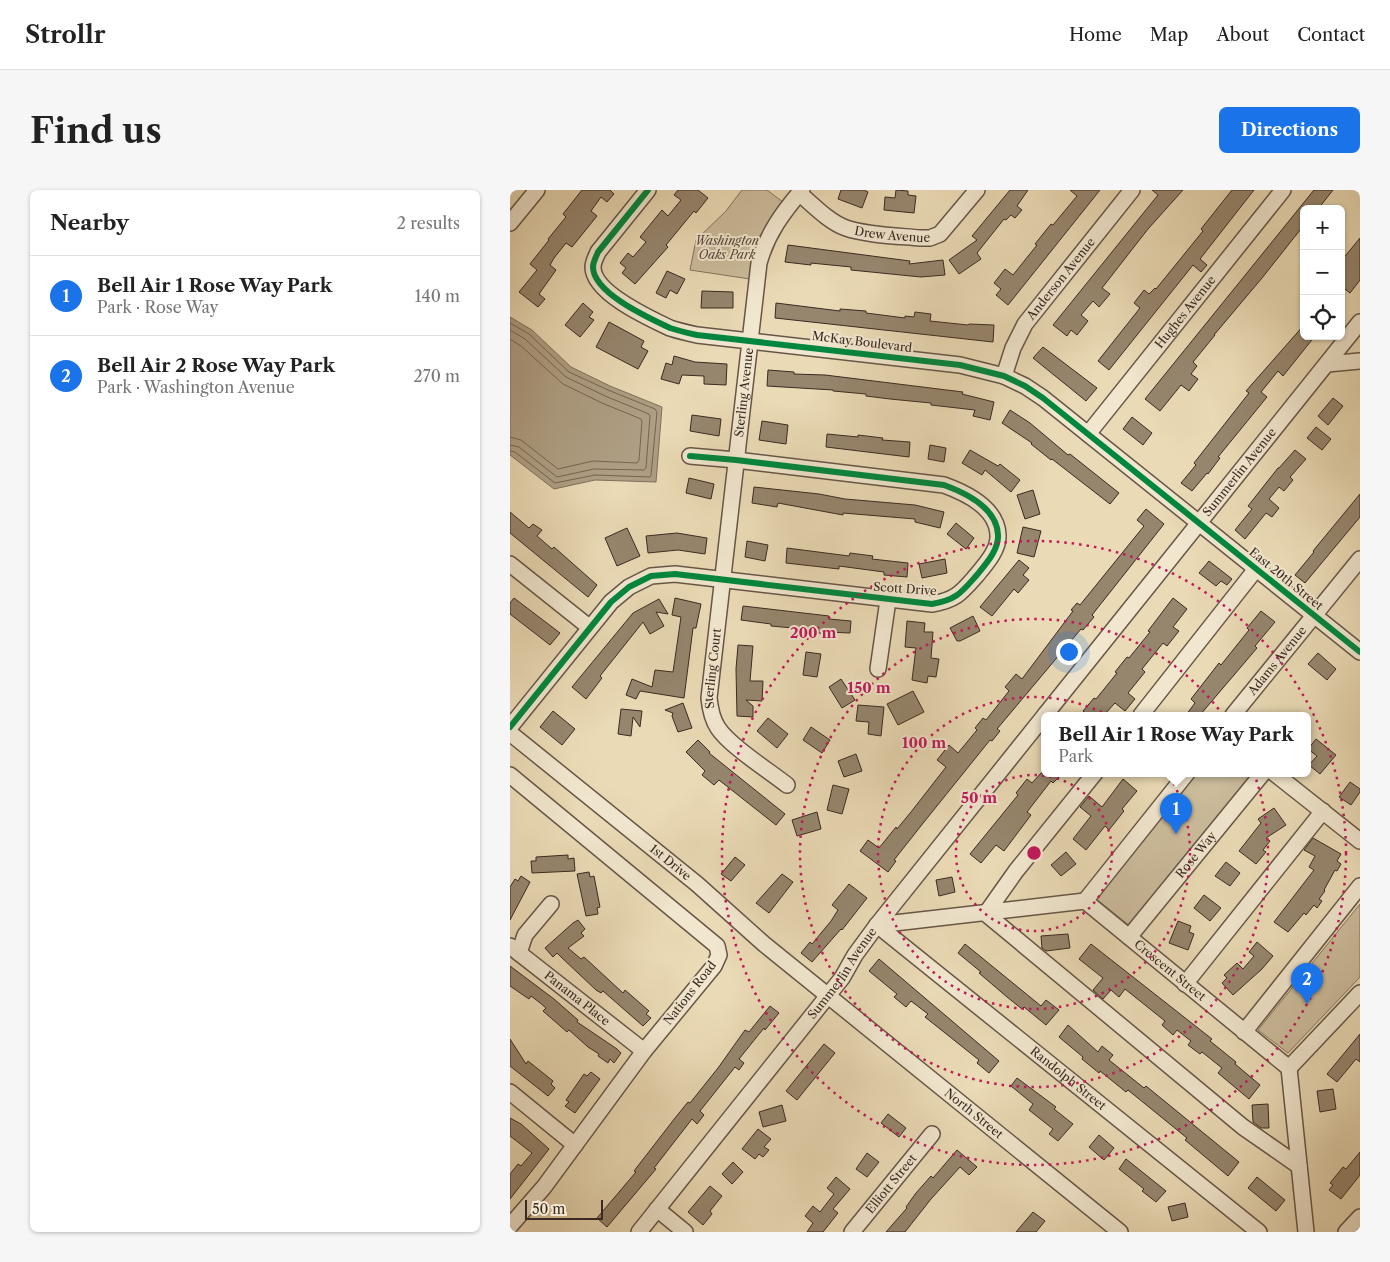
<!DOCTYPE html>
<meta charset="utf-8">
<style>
:root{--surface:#fff;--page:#f6f6f6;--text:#222;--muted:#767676;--line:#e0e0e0;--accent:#1a73e8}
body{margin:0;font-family:"Libre Caslon Text",serif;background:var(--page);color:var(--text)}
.controls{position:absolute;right:15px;top:15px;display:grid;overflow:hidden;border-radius:8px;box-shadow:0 1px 4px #0004}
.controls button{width:45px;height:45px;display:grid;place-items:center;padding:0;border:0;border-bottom:1px solid var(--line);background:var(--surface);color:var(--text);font:25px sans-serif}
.scale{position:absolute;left:15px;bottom:12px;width:78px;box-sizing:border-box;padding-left:5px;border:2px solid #3b2a22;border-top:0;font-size:14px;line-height:18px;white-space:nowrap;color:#3b2a22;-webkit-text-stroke:4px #f1e7cf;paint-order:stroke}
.you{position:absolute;left:558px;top:461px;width:18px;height:18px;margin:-12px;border:4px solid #fff;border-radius:50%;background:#1a73e8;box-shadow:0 0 0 8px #1a73e833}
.badge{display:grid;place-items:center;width:32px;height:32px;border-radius:50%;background:var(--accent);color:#fff;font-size:16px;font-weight:700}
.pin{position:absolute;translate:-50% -41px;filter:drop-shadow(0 1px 2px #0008)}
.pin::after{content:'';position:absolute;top:26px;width:18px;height:15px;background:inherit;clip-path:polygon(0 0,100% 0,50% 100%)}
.popup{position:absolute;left:531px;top:522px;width:270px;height:65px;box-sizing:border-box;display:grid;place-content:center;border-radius:8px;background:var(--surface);filter:drop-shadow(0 1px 4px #0005);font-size:16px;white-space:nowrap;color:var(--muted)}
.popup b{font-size:19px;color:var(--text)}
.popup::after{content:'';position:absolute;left:50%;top:100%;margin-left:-10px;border:10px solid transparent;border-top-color:var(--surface)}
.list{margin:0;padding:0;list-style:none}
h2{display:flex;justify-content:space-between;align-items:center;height:65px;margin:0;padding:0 20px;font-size:21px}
h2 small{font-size:16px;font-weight:400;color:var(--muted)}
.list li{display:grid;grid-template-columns:32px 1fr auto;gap:15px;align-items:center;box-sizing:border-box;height:80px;padding:0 20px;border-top:1px solid var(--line)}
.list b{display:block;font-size:19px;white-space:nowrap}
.list p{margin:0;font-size:16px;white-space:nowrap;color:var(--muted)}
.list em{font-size:16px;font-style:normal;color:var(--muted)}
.icon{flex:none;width:28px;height:28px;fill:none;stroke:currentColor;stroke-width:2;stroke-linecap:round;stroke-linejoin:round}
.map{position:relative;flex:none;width:850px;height:1042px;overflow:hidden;border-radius:8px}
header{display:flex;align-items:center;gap:30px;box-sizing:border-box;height:70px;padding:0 25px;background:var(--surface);border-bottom:1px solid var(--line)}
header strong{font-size:24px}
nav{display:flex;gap:28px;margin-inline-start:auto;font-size:18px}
.intro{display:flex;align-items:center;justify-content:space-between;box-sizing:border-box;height:120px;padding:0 30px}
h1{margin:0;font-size:35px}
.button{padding:12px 22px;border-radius:8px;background:var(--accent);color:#fff;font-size:18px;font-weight:700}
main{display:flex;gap:30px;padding:0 30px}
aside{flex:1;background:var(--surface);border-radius:8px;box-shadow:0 1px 4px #0004}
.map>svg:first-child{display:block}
.green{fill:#ccbc9c;stroke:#84735f}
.water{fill:#ae9e83;stroke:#80705c}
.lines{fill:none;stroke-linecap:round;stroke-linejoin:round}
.shore{stroke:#746452;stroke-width:1}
.building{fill:#96866e;stroke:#3b2a22}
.minor-casing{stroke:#675647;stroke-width:18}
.minor{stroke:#f1e7cf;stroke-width:15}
.cycleway-casing{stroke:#f1e7cf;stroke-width:9}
.cycleway{stroke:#00873e;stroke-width:6}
.ring{fill:none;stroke:#c2185b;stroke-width:2.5;stroke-dasharray:2.5 5}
.labels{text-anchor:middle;stroke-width:4;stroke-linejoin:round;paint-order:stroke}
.street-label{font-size:12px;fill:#3b2a22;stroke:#f1e7cf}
.park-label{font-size:12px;font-style:italic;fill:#58473a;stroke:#f1e7cf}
.centre{fill:#c2185b;stroke:#f1e7cf;stroke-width:2.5}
.ring-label{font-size:15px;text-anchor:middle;font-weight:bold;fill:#c2185b;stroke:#f1e7cf;stroke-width:4;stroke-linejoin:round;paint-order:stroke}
</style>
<header>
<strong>Strollr</strong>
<nav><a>Home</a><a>Map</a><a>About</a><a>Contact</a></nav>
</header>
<div class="intro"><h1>Find us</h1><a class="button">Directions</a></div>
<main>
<aside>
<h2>Nearby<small>2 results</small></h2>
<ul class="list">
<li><span class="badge">1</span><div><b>Bell Air 1 Rose Way Park</b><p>Park · Rose Way</p></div><em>140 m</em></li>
<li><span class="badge">2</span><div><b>Bell Air 2 Rose Way Park</b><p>Park · Washington Avenue</p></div><em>270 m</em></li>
</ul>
</aside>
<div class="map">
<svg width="850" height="1042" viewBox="0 0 850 1042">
<rect width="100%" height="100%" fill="#eadab5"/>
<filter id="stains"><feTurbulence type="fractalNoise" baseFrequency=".004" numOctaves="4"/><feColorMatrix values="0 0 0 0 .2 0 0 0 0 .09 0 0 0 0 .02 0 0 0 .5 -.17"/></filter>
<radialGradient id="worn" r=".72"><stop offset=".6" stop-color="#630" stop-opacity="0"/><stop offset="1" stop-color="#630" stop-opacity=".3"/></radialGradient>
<g class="green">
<path d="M232 0H257L273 12 247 50 240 89 180 80 186 50 216 21Z"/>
<path d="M687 583H744L620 736 585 708Z"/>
<path d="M850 714V787L778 863 748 840Z"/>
</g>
<path class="water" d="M0 127 22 140 61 177 100 196 152 217 146 292 85 290 44 299 0 265Z"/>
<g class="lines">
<g class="shore">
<path d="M0 133 19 144 59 182 98 200 145 219 147 222 141 285 140 287 85 285 45 293 5 262 0 261"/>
<path d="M0 140 15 149 56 187 95 206 139 224 140 226 136 278 134 280 84 279 47 287 9 257 0 255"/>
<path d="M0 149 11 156 53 194 92 213 131 229 132 231 129 270 127 273 83 271 48 279 11 250 0 247"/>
</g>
</g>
<g class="building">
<path d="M72 0H100L104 4 97 12 91 7 81 21 87 26 62 57 56 53 44 68 40 75 46 80 29 104 35 109 28 117 9 102 27 80 20 74 39 50 38 49 56 27 53 24Z"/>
<path d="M168 0H188L198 8 186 23 184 21 156 55 158 57 125 94 112 83 116 78 110 73 118 63 123 67 136 52 130 47 152 20 158 26 171 10 164 5Z"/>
<path d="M331 0H354L358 2 352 18 328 9Z"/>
<path d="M386 0 398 1V5L406 6 404 23 374 20 375 7 385 8Z"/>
<path d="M500 0H518L507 16 512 20 505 28 501 25 496 30 494 29 467 63 471 69 449 84 439 70 467 50 462 46Z"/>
<path d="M560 0H590L498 115 486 105 491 99 484 93 495 79 503 85 527 55 525 54 541 34 543 35 567 6Z"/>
<path d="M642 0H673L638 39 592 98 600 104 589 117 583 111 571 125 578 131 567 145 561 140 557 146 543 135 648 5Z"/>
<path d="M722 0H744L690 69 697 75 691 82 683 75 599 180 588 171 630 118 624 113 634 100 639 104 645 98 646 99 693 41 691 39Z"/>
<path d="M804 0H823L808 19H794V35L752 88 704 145H705L683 172 687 176 681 184 688 189 679 201 671 195 650 221 635 209Z"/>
<path d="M850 48V90L840 103 831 96V71Z"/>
<path d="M278 55 400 71 399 74 433 70 435 85 411 87 341 80V77L301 73V75L275 72Z"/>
<path d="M157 81 175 89 167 104 160 100 156 108 146 103Z"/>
<path d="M192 101 223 102V118H191Z"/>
<path d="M73 113 83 122 79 127 84 130 70 147 55 135Z"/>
<path d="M266 113 330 121V119L356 121V123L395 128V126L404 127 405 122 421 124 420 131 458 135 459 134 484 135 483 152 265 128Z"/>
<path d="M99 132 134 151 131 157 138 161 128 179 86 157Z"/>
<path d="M794 135V146H805L773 186 768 181 751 202 757 207 708 267 710 268 698 284 697 283 682 301 671 293 686 275 684 273 739 203 736 201Z"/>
<path d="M533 157 587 198 576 211 523 168Z"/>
<path d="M164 166 185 172 217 174 216 195 194 194V186L172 185 169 194 151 189 156 173 162 175Z"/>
<path d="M258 180 284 182V184L315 185 453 202 452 204 484 212 480 230 463 226 465 220 421 215V213L380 209 356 206V204L323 201V200L257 196Z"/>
<path d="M823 208 833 216 818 235 808 226Z"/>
<path d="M500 220 520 233 558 265 560 264 609 303 600 314 542 269 541 270 521 254 522 253 492 233Z"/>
<path d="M182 225 211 229 209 246 180 241Z"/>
<path d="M622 227 642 243 633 255 613 239Z"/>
<path d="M252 231 278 235 276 254 249 250Z"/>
<path d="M806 237 821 249 812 260 797 248Z"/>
<path d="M317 244 348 247V245L373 248 372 250 400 252 399 267 316 257Z"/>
<path d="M420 255 436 258 434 272 418 269Z"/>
<path d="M460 260 488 276 490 274 510 290 501 302 475 280 472 285 452 273Z"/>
<path d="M785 260 796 269 780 287 783 290 774 301 769 297 759 309 769 318 762 327 756 323 735 349 725 340 742 319 738 316 768 278H769Z"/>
<path d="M179 288 204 294 201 309 176 303Z"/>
<path d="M244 297 309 304 335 309 405 315 434 322 430 338 405 332V329L333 323V325L268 313 267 317 242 313Z"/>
<path d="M523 300 530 324 515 329 507 305Z"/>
<path d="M850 304V327L795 393 785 385 804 362 803 361Z"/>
<path d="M636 319 654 334 582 425 584 427 573 440 571 439 487 539 490 541 482 551 480 550 414 632 384 670 386 671 378 682 350 661 358 650 369 658 386 637 387 639 401 622 436 577 427 570 439 555 448 563 467 540 465 538 473 528 476 530 499 501 495 497 506 484 512 489 563 421 561 420 567 413 570 415 634 336 627 330Z"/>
<path d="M0 322 19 338 23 334 32 340 27 346 42 359 44 357 87 395 78 407 0 343Z"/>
<path d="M446 333 464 348 456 359 437 344Z"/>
<path d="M513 337 531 341 524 367 507 363Z"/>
<path d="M117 338 130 366 107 376 95 348Z"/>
<path d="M167 343 197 348 195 364 168 360 138 363 136 346Z"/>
<path d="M237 351 258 355 255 371 235 367Z"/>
<path d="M277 358 339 366 340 363 363 366 362 369 398 373 397 387 374 385V382L329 376V379L276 373Z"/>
<path d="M435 369 437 383 412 388 409 374Z"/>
<path d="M509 370 519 378 513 385 519 390 508 403 504 399 482 426 470 417Z"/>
<path d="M699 371 722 389 717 395 711 391 706 396 689 383Z"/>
<path d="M4 408 50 443 40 455 0 424V413Z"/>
<path d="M165 408 191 414 186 438H183L174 508 130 501 126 509 116 505 122 489 142 497 145 480 163 482 171 427 162 425Z"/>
<path d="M663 408 677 419 663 437 669 441 657 456 653 453 632 479 635 482 618 503 625 509 615 521 605 513 594 525H578L573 521 584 508 586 509 607 483 605 482 617 467 619 468 640 442 638 441Z"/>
<path d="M149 409 158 424 146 422 154 436 140 444 133 432 90 486 92 488 76 509 62 497 123 423Z"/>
<path d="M233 416 319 426V429L341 431 340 443 317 442V444L303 442 304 440 261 436V434L231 430Z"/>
<path d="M751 421 765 432 745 456 747 458 690 525H676L685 513 681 509 709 473 711 475 739 440 737 438Z"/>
<path d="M463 426 470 441 450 451H447L440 438Z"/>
<path d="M397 431 415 433 414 442H423L421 468 429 469 426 487 418 486 417 493 402 490 406 458 395 457Z"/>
<path d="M228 455 243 456 240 491H253L252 511 236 510 243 516V527L227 526 226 479Z"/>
<path d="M296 462 311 464 307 487 293 485Z"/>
<path d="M808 463 826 479 817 490 798 474Z"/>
<path d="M331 489 345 510 332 518 319 497Z"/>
<path d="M403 501 414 522 388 535 377 514Z"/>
<path d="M173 513 182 538 168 542 162 526 163 523 155 520Z"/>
<path d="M348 515 374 517 371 546 358 544 359 532 346 531Z"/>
<path d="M111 519 132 521 130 537 123 527 121 546 108 544Z"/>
<path d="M43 521 65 539 52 555 30 537Z"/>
<path d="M258 528 278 544 267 558 247 541Z"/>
<path d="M301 537 320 550 312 563 293 550Z"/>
<path d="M806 549 826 565 810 584 799 575 807 566 798 559Z"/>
<path d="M188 550 200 562 199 563 275 624 266 635 209 590 204 595 192 585 195 581 176 562Z"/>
<path d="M346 564 352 581 334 587 328 571Z"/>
<path d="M531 583H553L543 593 541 591 517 622 521 625 494 661 486 655 471 673 460 664 508 605 506 603 517 589 522 593Z"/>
<path d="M613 589 627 601 612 619 614 621 599 640 595 636 576 660 563 649 581 626 570 617 579 606 592 617Z"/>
<path d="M840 592 850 599V602L841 615 829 607Z"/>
<path d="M323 595 339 599 332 624 317 620Z"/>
<path d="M764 618 776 635 756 648 760 651 753 660 756 662 746 674 729 661 751 633 748 629Z"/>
<path d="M307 622 311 639 287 646 282 630Z"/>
<path d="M803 648 831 664 827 671 831 674 827 681 825 680 814 700 815 701 809 709 812 711 807 718 804 715 796 725 794 723 778 742 764 732 804 680 799 677 805 666 794 660Z"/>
<path d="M556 662 566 674 551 686 541 675Z"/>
<path d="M58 665V669L64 668 65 681 22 683 21 671H26V667Z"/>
<path d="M225 667 235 675 221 691 211 684Z"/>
<path d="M716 672 730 683 720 696 705 686Z"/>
<path d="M79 682 80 687 84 686 90 717 87 718 88 724 76 726 67 684Z"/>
<path d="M272 684 283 692 259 723 246 713Z"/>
<path d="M11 686 20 692 0 730V697L5 689 8 691Z"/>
<path d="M442 687 445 702 429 706 426 690Z"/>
<path d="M339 694 357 708 332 740 331 739 302 772 291 763 300 752 302 754 321 731 328 720 322 715Z"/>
<path d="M694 705 711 718 700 731 684 718Z"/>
<path d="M68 730 75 739 71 743 74 746 58 758 71 769 74 767 113 803 115 800 139 821 136 824 141 828 133 836 93 801 91 803 86 800 50 766 47 763 43 767 35 758 63 733Z"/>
<path d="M668 731 681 736 679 742 684 744 678 760 659 753Z"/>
<path d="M558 744 560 758 536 761 532 758 531 746Z"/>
<path d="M747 752 763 766 752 779 723 805 712 793 717 788 714 785 727 773 733 779 744 766 739 762Z"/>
<path d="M455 754 531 816 536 810 549 820 536 835 514 817 512 819 497 807 469 783 471 782 448 763Z"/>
<path d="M581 754 702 849 700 851 726 872 725 874 750 895 739 909 708 883 712 878 692 862 690 864 678 855 681 851 667 840 663 845 652 835 655 831 615 799 609 807 601 800 593 809 583 800 593 788 569 769Z"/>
<path d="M369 769 489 871 479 883 467 873 469 870 415 827 418 824 401 811 396 817 384 807 387 804 359 781Z"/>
<path d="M0 776 44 809 68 830 67 832 107 859 111 863 104 873 100 869 98 873 88 866 89 864 78 857 59 840 57 842 33 821 36 818 29 812 21 806 19 809 0 796Z"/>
<path d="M260 816 269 823 255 840 254 838 229 869 234 873 229 880 225 877 190 921 194 925 187 934 182 929 144 978 146 979 97 1037 87 1028 126 982 124 981 165 928 178 912 180 913 208 878 235 840 239 842Z"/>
<path d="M558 835 588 862 592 856 603 865 599 870 634 898 636 896 729 972 718 986 675 950 677 948 618 900 616 902 590 881 589 883 572 869 573 867 549 847Z"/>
<path d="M850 844V872L846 869 827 892 817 884Z"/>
<path d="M0 849 16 874 18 871 43 891 41 894 45 898 38 906 0 876Z"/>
<path d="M314 854 325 863 287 910 276 901Z"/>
<path d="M81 882 90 889 65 923 55 916 59 912 56 910 74 884 77 886Z"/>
<path d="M507 888 546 917 544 919 563 934 548 951 539 944 543 939 519 920 523 914 501 896Z"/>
<path d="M823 899 826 919 810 922 807 901Z"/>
<path d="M758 914 759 938H751L743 932 742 915Z"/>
<path d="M272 915 276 931 253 937 249 922Z"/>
<path d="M378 924 396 938 389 947 371 933Z"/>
<path d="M0 928 11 934 39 959 0 1009V984L8 974 11 976 22 963 0 946Z"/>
<path d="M248 939 261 949 254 957 259 960 253 967 249 964 245 969 232 959Z"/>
<path d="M589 945 604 958 594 970 579 957Z"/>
<path d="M447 960 467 977 459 985 450 977 421 1009 395 1042H376L397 1018 396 1017 406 1003 421 986 423 988Z"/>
<path d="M850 962V985L831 1009 819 1000 823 995 820 993 833 977 836 979Z"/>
<path d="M357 963 369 972 357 987 346 979Z"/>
<path d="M616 969 656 1001 646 1012 632 1001 634 999 609 979Z"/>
<path d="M223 972 233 982 222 994 212 984Z"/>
<path d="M326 987 340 999 323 1019 328 1023 313 1042H297L303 1033 295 1026 303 1016 310 1022 324 1004 317 998Z"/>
<path d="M747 987 775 1010 766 1021 738 998Z"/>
<path d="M200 996 212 1006 200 1021 202 1024 193 1035 178 1022Z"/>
<path d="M675 1013 678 1027 662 1031 658 1017Z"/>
<path d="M523 1022 535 1031 526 1042H506Z"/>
</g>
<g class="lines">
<defs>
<g id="minor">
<path d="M138 0 88 62C86 67 83 72 83 77 83 103 139 128 160 138 169 141 178 143 187 145L450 175 494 186 515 196 533 208 850 462"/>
<path id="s1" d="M289 3C303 15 319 32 336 38 356 45 388 46 410 48H420L430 44 467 0"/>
<path d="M0 33 27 0"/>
<path d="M817 174 850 171"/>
<path id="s2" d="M494 186 503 158 515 134 622 0"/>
<path id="s3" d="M578 244 773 0"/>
<path d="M0 374 79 437"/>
<path d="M368 479 378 410"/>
<path id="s4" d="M535 525 850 132"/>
<path d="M631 525 746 379"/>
<path id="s5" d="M723 525 850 369"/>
<path d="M0 537 101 412 119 397 141 386 165 384 422 414C446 410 451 403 466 386 475 375 489 360 488 345 487 318 456 303 434 295L226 270 180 266"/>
<path id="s6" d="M0 543 187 694 254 754 610 1042"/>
<path d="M764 583 850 651"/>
<path d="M0 585 207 756 209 765 204 776 134 861 34 997 0 1036"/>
<path id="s7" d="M277 595C258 580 220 556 208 538 202 529 200 518 199 508L249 73C257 44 273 22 292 0"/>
<path d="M575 711 677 583"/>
<path d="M477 722 506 681 585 583"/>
<path d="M475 723 733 937 789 976"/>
<path id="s8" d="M367 735 575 711 779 878 796 1042"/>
<path id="s9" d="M367 735 749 1042"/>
<path id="s10" d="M619 747 753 583"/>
<path id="s11" d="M0 756 134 861"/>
<path d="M9 763 15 745 41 714"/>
<path d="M675 794 813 621"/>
<path d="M734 842 850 696"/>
<path d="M779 878 850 803"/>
<path d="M0 902 65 955"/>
<path d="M147 1019 175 1042"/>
<path id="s12" d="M129 1042 332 788 345 765 367 735 535 525"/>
<path id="s13" d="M342 1042 422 944"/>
<path d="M836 1042 850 1027"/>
</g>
</defs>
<use href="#minor" class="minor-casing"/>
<use href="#minor" class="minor"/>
<defs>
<g id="cycleway">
<path d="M138 0 88 62C86 67 83 72 83 77 83 103 139 128 160 138 169 141 178 143 187 145L450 175 494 186 515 196 533 208 850 462"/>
<path d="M0 537 101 412 119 397 141 386 165 384 422 414C446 410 451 403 466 386 475 375 489 360 488 345 487 318 456 303 434 295L226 270 180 266"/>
</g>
</defs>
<use href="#cycleway" class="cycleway-casing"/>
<use href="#cycleway" class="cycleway"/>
</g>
<g class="ring">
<circle cx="524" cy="663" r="78"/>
<circle cx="524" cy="663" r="156"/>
<circle cx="524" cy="663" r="234"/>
<circle cx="524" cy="663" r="312"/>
</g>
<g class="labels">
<g class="street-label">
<text dy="4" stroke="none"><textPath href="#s1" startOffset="106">Drew Avenue</textPath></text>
<text dy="4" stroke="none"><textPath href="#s2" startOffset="114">Anderson Avenue</textPath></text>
<text dy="4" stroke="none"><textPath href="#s3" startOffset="156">Hughes Avenue</textPath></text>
<text transform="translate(352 152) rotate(7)" y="4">McKay Boulevard</text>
<text dy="4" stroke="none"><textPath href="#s7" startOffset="429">Sterling Avenue</textPath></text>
<text dy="4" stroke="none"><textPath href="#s4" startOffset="311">Summerlin Avenue</textPath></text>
<text transform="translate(776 389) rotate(39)" y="4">East 20th Street</text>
<text transform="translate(395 399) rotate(4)" y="4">Scott Drive</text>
<text dy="4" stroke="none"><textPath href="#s5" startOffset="70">Adams Avenue</textPath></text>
<text dy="4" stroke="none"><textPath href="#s7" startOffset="151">Sterling Court</textPath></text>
<text dy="4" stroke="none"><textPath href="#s10" startOffset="106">Rose Way</textPath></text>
<text dy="4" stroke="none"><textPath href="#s6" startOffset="206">1st Drive</textPath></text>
<text dy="4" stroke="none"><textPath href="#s8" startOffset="319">Crescent Street</textPath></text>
<text dy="4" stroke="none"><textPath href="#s12" startOffset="329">Summerlin Avenue</textPath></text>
<text transform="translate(180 803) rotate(-52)" y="4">Nations Road</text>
<text dy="4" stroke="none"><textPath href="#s11" startOffset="85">Panama Place</textPath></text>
<text dy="4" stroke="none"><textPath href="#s9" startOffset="245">Randolph Street</textPath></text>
<text dy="4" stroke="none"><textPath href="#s6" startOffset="600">North Street</textPath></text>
<text dy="4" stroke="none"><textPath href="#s13" startOffset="62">Elliott Street</textPath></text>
</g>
<g class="park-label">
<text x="217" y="55">Washington<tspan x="217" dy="14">Oaks Park</tspan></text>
</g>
</g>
<circle cx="524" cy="663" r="8" class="centre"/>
<g class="ring-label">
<text x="303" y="448">200 m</text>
<text x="359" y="503">150 m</text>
<text x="414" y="558">100 m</text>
<text x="469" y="613">50 m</text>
</g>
<rect width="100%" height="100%" filter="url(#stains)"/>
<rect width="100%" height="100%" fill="url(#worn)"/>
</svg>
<div class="controls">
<button>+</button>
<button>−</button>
<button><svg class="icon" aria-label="locate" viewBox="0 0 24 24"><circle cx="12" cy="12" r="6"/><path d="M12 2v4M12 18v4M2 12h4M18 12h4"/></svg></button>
</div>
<div class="scale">50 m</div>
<div class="you"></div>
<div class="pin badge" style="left:666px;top:644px">1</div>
<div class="popup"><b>Bell Air 1 Rose Way Park</b>Park</div>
<div class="pin badge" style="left:797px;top:814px">2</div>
</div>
</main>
